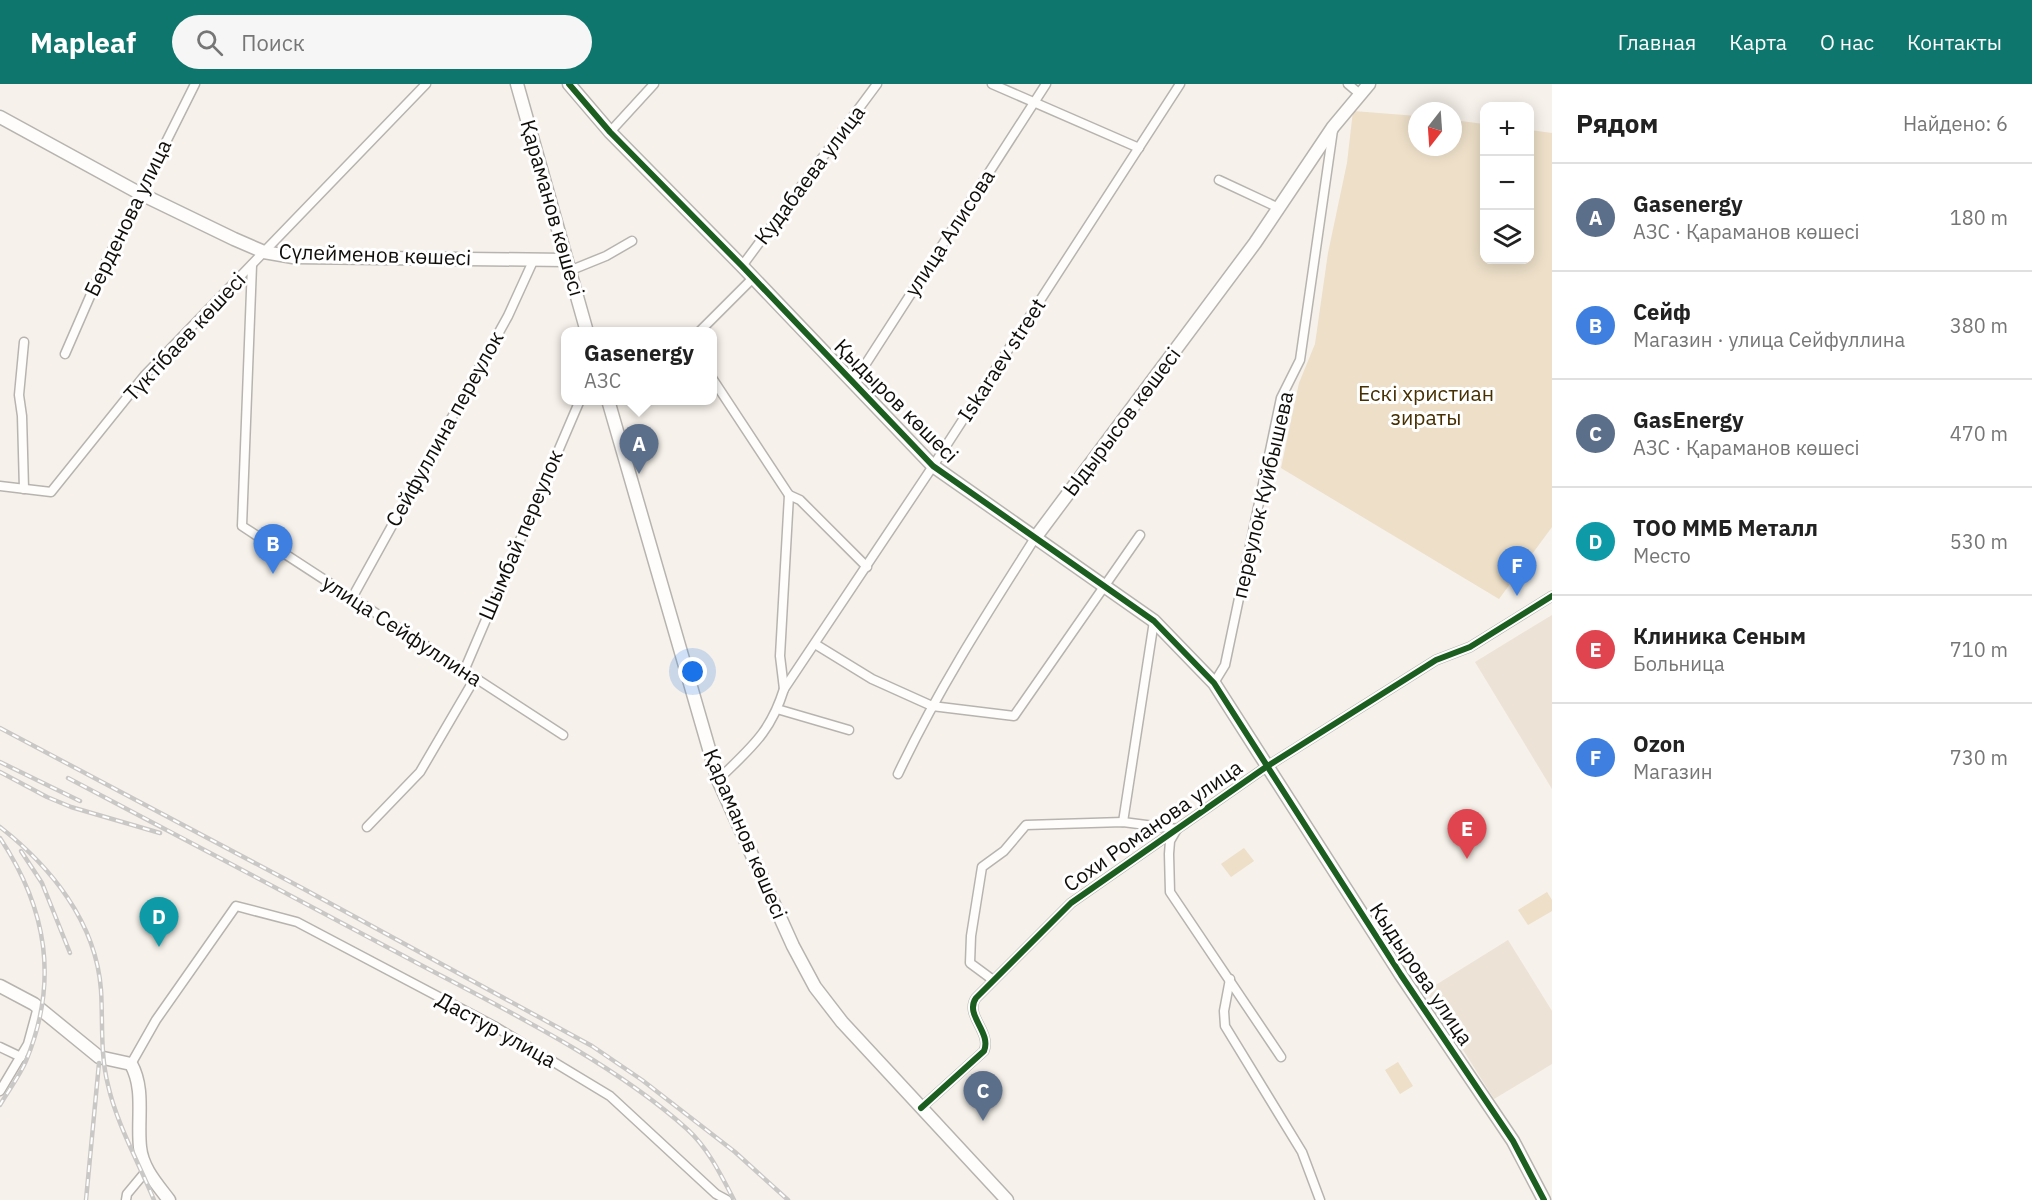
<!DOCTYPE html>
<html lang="ru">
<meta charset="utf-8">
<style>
:root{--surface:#fff;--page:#f6f6f6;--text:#222;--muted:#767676;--line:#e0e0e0;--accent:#0f766e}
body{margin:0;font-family:"IBM Plex Sans",sans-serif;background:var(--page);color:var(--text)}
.controls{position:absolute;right:18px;top:18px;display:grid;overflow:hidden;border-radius:12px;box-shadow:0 3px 15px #0003}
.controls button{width:54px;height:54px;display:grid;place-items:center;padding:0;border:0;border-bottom:2px solid var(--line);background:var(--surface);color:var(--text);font:30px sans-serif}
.compass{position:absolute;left:1408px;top:18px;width:54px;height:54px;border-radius:50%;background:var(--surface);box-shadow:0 3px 15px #0003;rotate:197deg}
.you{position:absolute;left:693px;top:588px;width:21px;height:21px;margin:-15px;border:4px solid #fff;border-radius:50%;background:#1a73e8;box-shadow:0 0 0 9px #1a73e833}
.badge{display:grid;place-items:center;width:39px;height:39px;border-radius:50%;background:var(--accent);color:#fff;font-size:20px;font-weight:700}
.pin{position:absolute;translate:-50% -50px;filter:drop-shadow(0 2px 3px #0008)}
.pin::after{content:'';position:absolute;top:32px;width:21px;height:18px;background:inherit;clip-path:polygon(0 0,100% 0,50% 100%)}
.popup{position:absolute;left:561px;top:243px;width:156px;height:78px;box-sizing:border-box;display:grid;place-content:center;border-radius:12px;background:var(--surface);filter:drop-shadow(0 2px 4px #0005);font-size:20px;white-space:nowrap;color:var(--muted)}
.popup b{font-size:22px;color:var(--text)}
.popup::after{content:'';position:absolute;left:50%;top:100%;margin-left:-12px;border:12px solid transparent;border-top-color:var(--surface)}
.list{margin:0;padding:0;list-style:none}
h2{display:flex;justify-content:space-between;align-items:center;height:78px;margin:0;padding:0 24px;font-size:26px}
h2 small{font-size:20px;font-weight:400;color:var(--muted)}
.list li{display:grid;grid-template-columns:39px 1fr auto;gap:18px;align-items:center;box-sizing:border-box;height:108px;padding:0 24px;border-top:2px solid var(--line)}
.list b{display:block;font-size:22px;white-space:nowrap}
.list p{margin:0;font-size:20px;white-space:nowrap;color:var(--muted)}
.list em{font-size:20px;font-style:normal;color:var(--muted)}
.icon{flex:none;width:33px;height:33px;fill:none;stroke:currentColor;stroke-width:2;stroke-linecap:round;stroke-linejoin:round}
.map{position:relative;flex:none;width:1552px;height:1116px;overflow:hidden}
header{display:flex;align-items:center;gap:36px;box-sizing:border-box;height:84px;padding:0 30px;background:var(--accent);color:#fff}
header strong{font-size:28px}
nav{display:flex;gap:33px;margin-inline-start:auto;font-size:21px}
.search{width:420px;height:54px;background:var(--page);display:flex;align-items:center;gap:15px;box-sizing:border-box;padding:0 21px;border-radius:33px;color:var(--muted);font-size:22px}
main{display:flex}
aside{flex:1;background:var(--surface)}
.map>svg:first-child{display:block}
.built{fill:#ece3d6}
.green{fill:#eddfc8}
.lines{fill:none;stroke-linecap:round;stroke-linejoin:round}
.street-casing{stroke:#b7b4af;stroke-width:11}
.secondary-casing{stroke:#b7b4af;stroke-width:15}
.street{stroke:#fefdfc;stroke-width:8}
.secondary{stroke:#fefdfc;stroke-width:12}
.rail-casing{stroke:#cac8c6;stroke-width:4.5}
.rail{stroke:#fff;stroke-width:2;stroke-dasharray:7;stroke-linecap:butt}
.cycleway-casing{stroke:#fff;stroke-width:10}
.cycleway{stroke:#1b5e20;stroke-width:6}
.labels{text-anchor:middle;stroke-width:6;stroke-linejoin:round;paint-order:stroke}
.street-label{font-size:21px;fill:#100e0a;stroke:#fff}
.park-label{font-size:21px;fill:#462f00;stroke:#fff}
</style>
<header>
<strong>Mapleaf</strong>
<div class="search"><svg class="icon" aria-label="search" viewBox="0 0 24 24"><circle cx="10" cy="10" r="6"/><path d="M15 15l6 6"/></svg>Поиск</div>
<nav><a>Главная</a><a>Карта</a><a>О нас</a><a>Контакты</a></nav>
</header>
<main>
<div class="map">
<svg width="1552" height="1116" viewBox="0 0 1552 1116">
<rect width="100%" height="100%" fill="#f6f1ea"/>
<g class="built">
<path d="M1552 531V705L1475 578Z"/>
<path d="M1508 856 1552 927V980L1494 1015 1426 907Z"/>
</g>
<g class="green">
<path d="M1353 27 1417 32V63H1453V36L1484 40V176H1530V46L1552 49V443L1499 515 1281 384 1299 299 1315 260 1328 169 1347 79Z"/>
<path d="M1244 764 1254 777 1231 793 1221 780Z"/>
<path d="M1547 808 1552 816V827L1528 841 1518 826Z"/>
<path d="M1398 978 1413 1002 1400 1010 1385 986Z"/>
</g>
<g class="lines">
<defs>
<g id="street">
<path d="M992 0 1139 64"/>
<path d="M1348 0 1361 11"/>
<path d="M610 48 654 0"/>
<path d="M1219 96 1279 124"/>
<path d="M252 181 242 442 563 651"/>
<path d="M742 182 877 0"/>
<path d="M569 187 606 172 632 157"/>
<path d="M699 248 753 194"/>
<path d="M65 270 98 194 195 0"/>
<path d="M712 294 789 411 800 416 867 483"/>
<path d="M850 295 865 281 1046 0"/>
<path d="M0 402 51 408 145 291 426 0"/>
<path d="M24 405 22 332 19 311 24 258"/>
<path d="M352 514 508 232 534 175"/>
<path d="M815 560 872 595 932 622 1014 632 1140 451"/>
<path d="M464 587 580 316"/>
<path d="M1214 599 1225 581 1281 314 1300 276 1333 46"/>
<path d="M784 605 780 572 789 411"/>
<path d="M777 625 849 646"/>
<path d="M898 690C937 607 986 531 1035 454"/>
<path d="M718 696C750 664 770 650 784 605L933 382 1180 0"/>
<path d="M1123 738 1154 537"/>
<path d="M367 743 420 688 475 594"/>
<path d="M1230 895 1224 927 1225 942 1302 1068 1320 1116"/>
<path d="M993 896 970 879 971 852 982 783 1004 767 1026 741 1123 738 1177 745 1170 757 1169 770 1170 808 1281 973"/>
<path d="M0 963 21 973"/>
<path d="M131 980 156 936 236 822 297 838 494 942 610 1012 716 1110 727 1116"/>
<path d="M0 1007 28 960 38 923"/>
<path d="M921 1024 984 967C992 948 964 931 976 914L1071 819 1266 683 1436 576 1470 563 1552 512"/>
<path d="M126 1116 127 1110 147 1086"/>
</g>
<g id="secondary">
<path d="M517 0 587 248"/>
<path d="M569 0 610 48 742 182 933 382 1154 537 1214 599 1401 891 1513 1057 1544 1116"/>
<path d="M0 33 139 109 234 155 264 168 293 173 566 176"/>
<path d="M608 316 718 696 793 862 815 903 842 938 1007 1116"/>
<path d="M1035 454 1255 159 1333 43 1369 0"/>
<path d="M0 902 34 920 99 973 131 980C145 1005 137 1035 140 1063 142 1084 157 1100 169 1116"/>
</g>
</defs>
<use href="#street" class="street-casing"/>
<use href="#secondary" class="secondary-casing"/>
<use href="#street" class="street"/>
<use href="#secondary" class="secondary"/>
<defs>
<g id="rail">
<path d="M0 644 302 804 592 962 642 996 735 1068 788 1116"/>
<path d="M0 678 80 717"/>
<path d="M0 688 47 713 71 723 160 749"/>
<path d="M68 694C185 755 300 817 417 879 504 925 614 979 687 1045 708 1064 721 1091 734 1116"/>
<path d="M0 743C51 783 96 838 101 906 103 937 100 970 108 1001 117 1041 139 1079 154 1116"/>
<path d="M0 754C47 825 59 897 26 977 19 993 8 1007 0 1021"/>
<path d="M21 767 42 799 70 869"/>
<path d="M86 1116 99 979"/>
</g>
</defs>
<use href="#rail" class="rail-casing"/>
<use href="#rail" class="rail"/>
<defs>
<g id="cycleway">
<path d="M569 0 610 48 742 182 933 382 1154 537 1214 599 1401 891 1513 1057 1544 1116"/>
<path d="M921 1024 984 967C992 948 964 931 976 914L1071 819 1266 683 1436 576 1470 563 1552 512"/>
</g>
</defs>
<use href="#cycleway" class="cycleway-casing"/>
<use href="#cycleway" class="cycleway"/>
</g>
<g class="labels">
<g class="street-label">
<text transform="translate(810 91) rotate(-53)" y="7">Кудабаева улица</text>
<text transform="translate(552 124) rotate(74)" y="7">Қараманов көшесі</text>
<text transform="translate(128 134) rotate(-64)" y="7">Берденова улица</text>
<text transform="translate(950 149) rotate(-57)" y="7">улица Алисова</text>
<text transform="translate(375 171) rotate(2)" y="7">Сүлейменов көшесі</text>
<text transform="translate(185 253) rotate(-47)" y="7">Түктібаев көшесі</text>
<text transform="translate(1002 276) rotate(-57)" y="7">Iskaraev street</text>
<text transform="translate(896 317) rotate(45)" y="7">Қыдыров көшесі</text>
<text transform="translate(1122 338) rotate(-53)" y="7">Ыдырысов көшесі</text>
<text transform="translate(445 345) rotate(-61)" y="7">Сейфуллина переулок</text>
<text transform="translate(1263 411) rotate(-77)" y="7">переулок Куйбышева</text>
<text transform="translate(521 451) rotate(-67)" y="7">Шымбай переулок</text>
<text transform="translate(402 547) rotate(33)" y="7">улица Сейфуллина</text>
<text transform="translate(1153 742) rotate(-35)" y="7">Сохи Романова улица</text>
<text transform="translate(745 750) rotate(67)" y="7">Қараманов көшесі</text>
<text transform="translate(1421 890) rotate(56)" y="7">Кыдырова улица</text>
<text transform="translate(496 946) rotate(29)" y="7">Дастур улица</text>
</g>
<g class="park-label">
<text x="1426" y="317">Ескі христиан<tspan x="1426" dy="24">зираты</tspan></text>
</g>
</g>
</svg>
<div class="controls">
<button>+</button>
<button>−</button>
<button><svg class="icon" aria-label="layers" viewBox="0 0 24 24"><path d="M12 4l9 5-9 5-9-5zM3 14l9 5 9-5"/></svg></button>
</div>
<svg class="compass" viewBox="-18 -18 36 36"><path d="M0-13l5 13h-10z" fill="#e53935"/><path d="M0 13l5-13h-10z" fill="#767676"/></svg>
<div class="you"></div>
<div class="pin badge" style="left:639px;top:390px;background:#5c6f8a">A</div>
<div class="popup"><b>Gasenergy</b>АЗС</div>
<div class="pin badge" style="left:273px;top:490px;background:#3f7fe0">B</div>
<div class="pin badge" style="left:983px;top:1037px;background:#5c6f8a">C</div>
<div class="pin badge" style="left:159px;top:863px;background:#0f9aa8">D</div>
<div class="pin badge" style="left:1467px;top:775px;background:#e0444e">E</div>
<div class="pin badge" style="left:1517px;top:512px;background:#3f7fe0">F</div>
</div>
<aside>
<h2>Рядом<small>Найдено: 6</small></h2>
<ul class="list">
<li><span class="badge" style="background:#5c6f8a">A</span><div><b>Gasenergy</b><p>АЗС · Қараманов көшесі</p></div><em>180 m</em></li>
<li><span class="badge" style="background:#3f7fe0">B</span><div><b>Сейф</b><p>Магазин · улица Сейфуллина</p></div><em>380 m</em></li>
<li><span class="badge" style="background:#5c6f8a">C</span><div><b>GasEnergy</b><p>АЗС · Қараманов көшесі</p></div><em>470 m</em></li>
<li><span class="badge" style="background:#0f9aa8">D</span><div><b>ТОО ММБ Металл</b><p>Место</p></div><em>530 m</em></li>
<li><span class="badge" style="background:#e0444e">E</span><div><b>Клиника Сеным</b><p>Больница</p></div><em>710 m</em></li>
<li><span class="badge" style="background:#3f7fe0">F</span><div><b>Ozon</b><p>Магазин</p></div><em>730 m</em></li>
</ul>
</aside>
</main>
